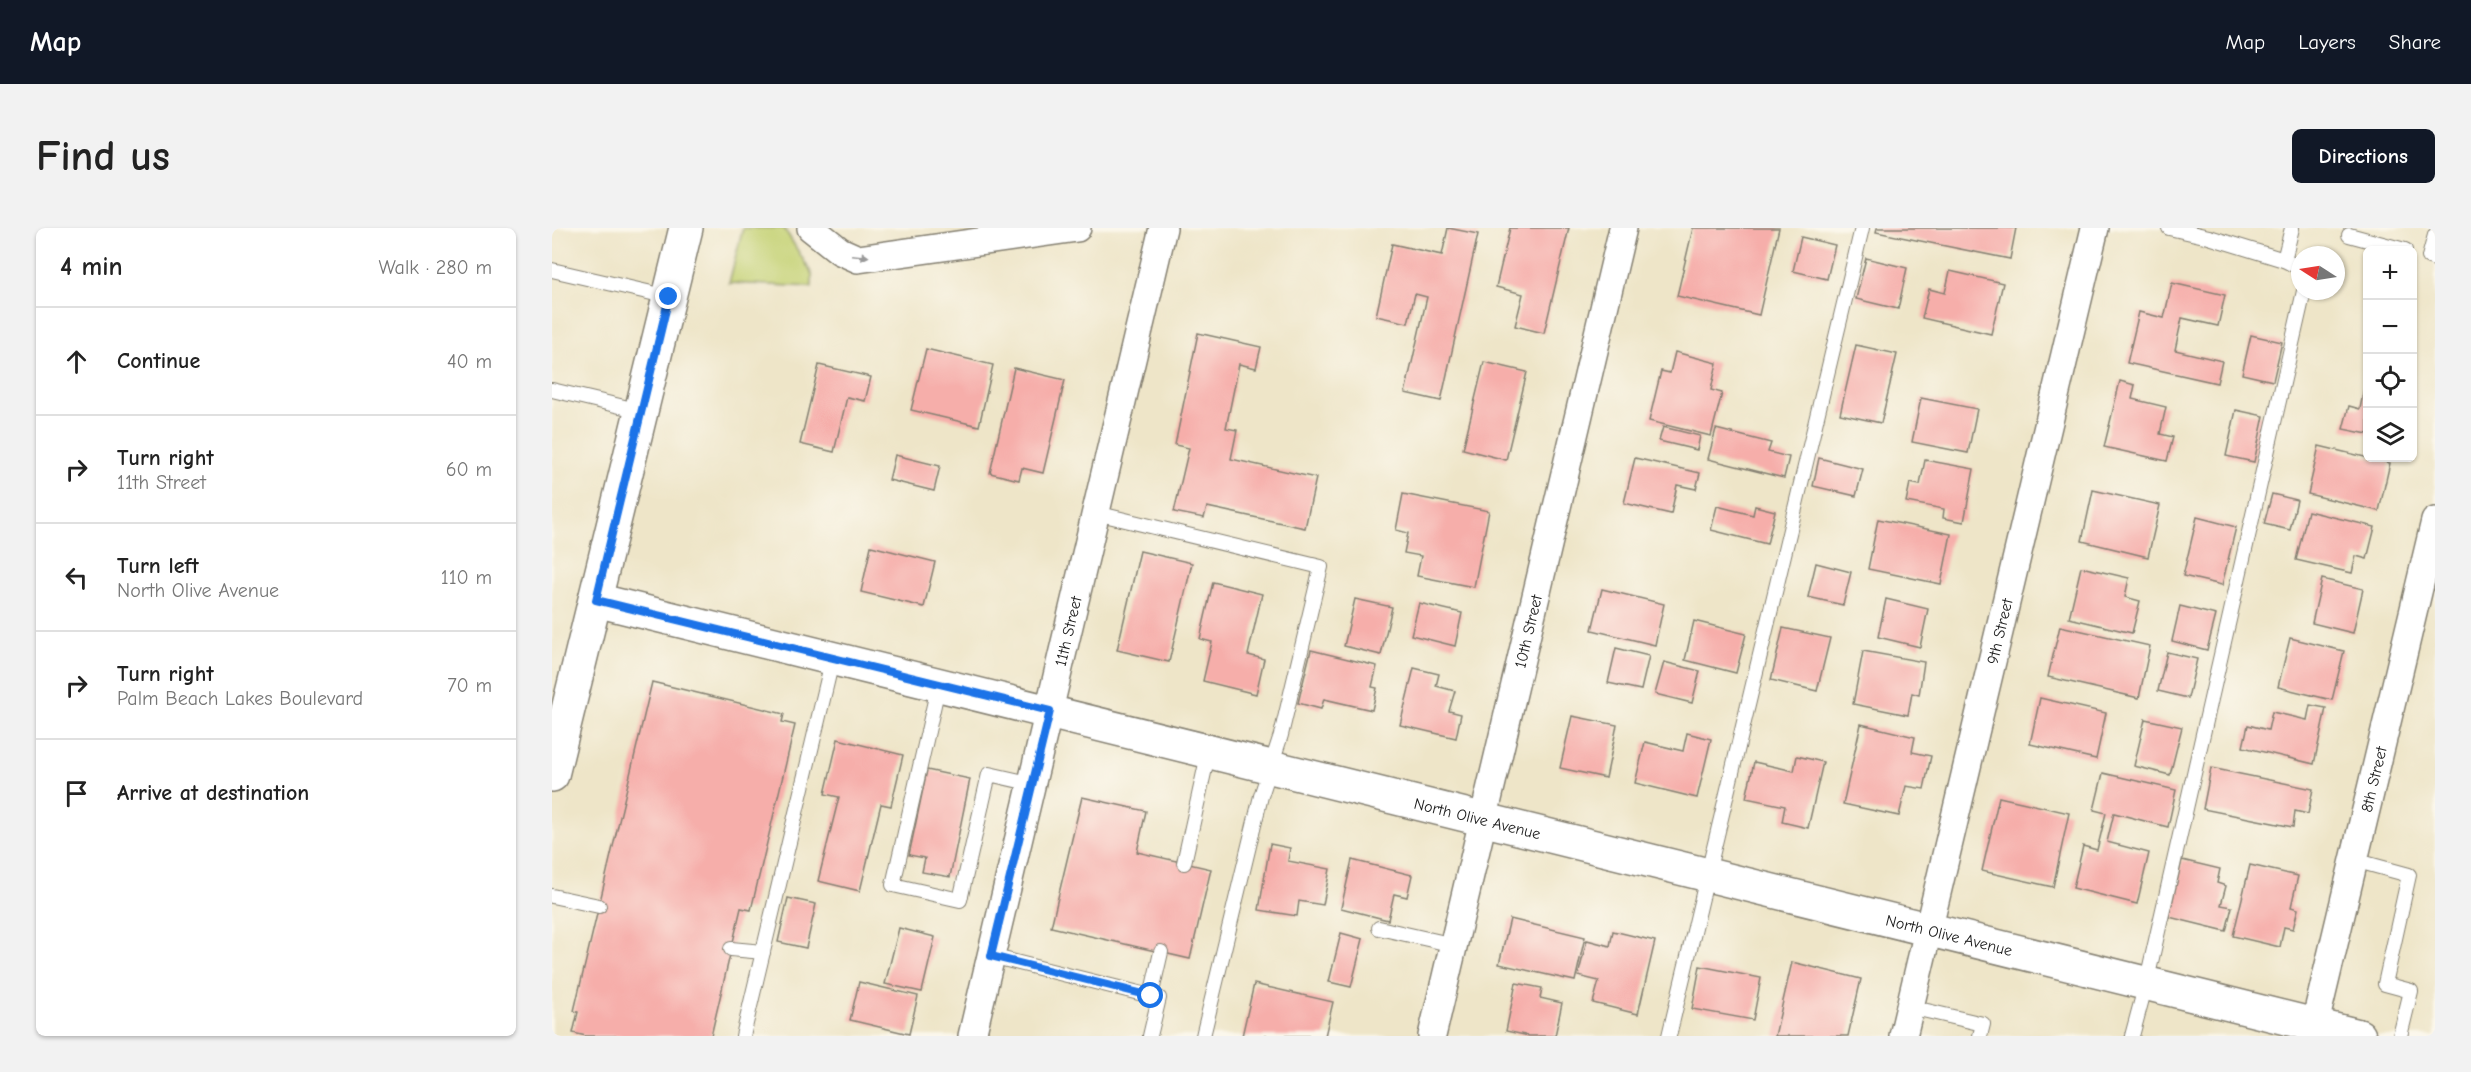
<!DOCTYPE html>
<meta charset="utf-8">
<style>
:root{--surface:#fff;--page:#f2f2f2;--text:#222;--muted:#767676;--line:#e0e0e0;--accent:#111827}
body{margin:0;font-family:"Comic Neue",sans-serif;background:var(--page);color:var(--text)}
.controls{position:absolute;right:18px;top:18px;display:grid;overflow:hidden;border-radius:9px;box-shadow:0 2px 4px #0004}
.controls button{width:54px;height:54px;display:grid;place-items:center;padding:0;border:0;border-bottom:2px solid var(--line);background:var(--surface);color:var(--text);font:30px sans-serif}
.compass{position:absolute;left:1739px;top:18px;width:54px;height:54px;border-radius:50%;background:var(--surface);box-shadow:0 2px 4px #0004;rotate:282deg}
.stop{position:absolute;width:18px;height:18px;margin:-14px;border:4px solid #1a73e8;border-radius:50%;background:#fff}
.stop.end{background:#1a73e8;border-color:#fff;box-shadow:0 2px 6px #0008}
.list{margin:0;padding:0;list-style:none}
h2{display:flex;justify-content:space-between;align-items:center;height:78px;margin:0;padding:0 24px;font-size:26px}
h2 small{font-size:20px;font-weight:400;color:var(--muted)}
.list li{display:grid;grid-template-columns:39px 1fr auto;gap:18px;align-items:center;box-sizing:border-box;height:108px;padding:0 24px;border-top:2px solid var(--line)}
.list b{display:block;font-size:22px;white-space:nowrap}
.list p{margin:0;font-size:20px;white-space:nowrap;color:var(--muted)}
.list em{font-size:20px;font-style:normal;color:var(--muted)}
.icon{flex:none;width:33px;height:33px;fill:none;stroke:currentColor;stroke-width:2;stroke-linecap:round;stroke-linejoin:round}
.map{position:relative;flex:none;width:1883px;height:808px;overflow:hidden;border-radius:9px}
header{display:flex;align-items:center;gap:36px;box-sizing:border-box;height:84px;padding:0 30px;background:var(--accent);color:#fff}
header strong{font-size:28px}
nav{display:flex;gap:33px;margin-inline-start:auto;font-size:21px}
.intro{display:flex;align-items:center;justify-content:space-between;box-sizing:border-box;height:144px;padding:0 36px}
h1{margin:0;font-size:42px}
.button{padding:15px 27px;border-radius:9px;background:var(--accent);color:#fff;font-size:21px;font-weight:700}
main{display:flex;gap:36px;padding:0 36px}
aside{flex:1;background:var(--surface);border-radius:9px;box-shadow:0 2px 4px #0004}
.map>svg:first-child{display:block}
.green{fill:#c4d173;stroke:#707648;stroke-width:1.5}
.building{fill:#f6aeaa}
.lines{fill:none;stroke-linecap:round;stroke-linejoin:round}
.lane-casing{stroke:#858072;stroke-width:16}
.street-casing{stroke:#858072;stroke-width:30}
.secondary-casing{stroke:#858072;stroke-width:36}
.lane{stroke:#fff;stroke-width:14}
.street{stroke:#fff;stroke-width:27}
.secondary{stroke:#fff;stroke-width:33}
.oneway{fill:#999}
.route{stroke:#1a73e8;stroke-width:8}
.labels{text-anchor:middle;stroke-width:5;stroke-linejoin:round;paint-order:stroke}
.street-label{font-size:16px;fill:#1c1c1c;stroke:#fbf7ec}
</style>
<header>
<strong>Map</strong>
<nav><a>Map</a><a>Layers</a><a>Share</a></nav>
</header>
<div class="intro"><h1>Find us</h1><a class="button">Directions</a></div>
<main>
<aside>
<h2>4 min<small>Walk · 280 m</small></h2>
<ul class="list">
<li><svg class="icon" aria-label="ahead" viewBox="0 0 24 24"><path d="M12 20V5M6 11l6-6 6 6"/></svg><div><b>Continue</b></div><em>40 m</em></li>
<li><svg class="icon" aria-label="right" viewBox="0 0 24 24"><path d="M7 20v-9h11M14 6l5 5-5 5"/></svg><div><b>Turn right</b><p>11th Street</p></div><em>60 m</em></li>
<li><svg class="icon" aria-label="left" viewBox="0 0 24 24"><path d="M17 20v-9H6M10 6l-5 5 5 5"/></svg><div><b>Turn left</b><p>North Olive Avenue</p></div><em>110 m</em></li>
<li><svg class="icon" aria-label="right" viewBox="0 0 24 24"><path d="M7 20v-9h11M14 6l5 5-5 5"/></svg><div><b>Turn right</b><p>Palm Beach Lakes Boulevard</p></div><em>70 m</em></li>
<li><svg class="icon" aria-label="arrive" viewBox="0 0 24 24"><path d="M6 21V4h12l-3 4 3 4H6"/></svg><div><b>Arrive at destination</b></div></li>
</ul>
</aside>
<div class="map">
<svg width="1883" height="808" viewBox="0 0 1883 808">
<rect width="100%" height="100%" fill="#fbf7ec"/>
<filter id="ink" filterUnits="userSpaceOnUse"><feTurbulence type="fractalNoise" baseFrequency=".0167" numOctaves="2"/><feDisplacementMap in="SourceGraphic" scale="12" xChannelSelector="R" yChannelSelector="G"/><feConvolveMatrix kernelMatrix="1 2 1 2 8 2 1 2 1" color-interpolation-filters="sRGB"/></filter>
<filter id="wash" filterUnits="userSpaceOnUse"><feTurbulence type="fractalNoise" baseFrequency=".008" numOctaves="4" result="noise"/><feDisplacementMap in="SourceGraphic" scale="24" xChannelSelector="R" yChannelSelector="G"/><feGaussianBlur stdDeviation="1.35" result="paint"/><feColorMatrix in="noise" values="0 0 0 0 0 0 0 0 0 0 0 0 0 0 0 0 0 1.4 0 .05"/><feComposite in="paint" operator="in"/></filter>
<g filter="url(#wash)">
<rect width="100%" height="100%" fill="#eee5c8"/>
<path class="green" d="M191 0H232L260 46V59L177 55Z"/>
<g id="blocks">
<g class="building">
<path d="M896 0 926 6 889 173 853 165 875 69 863 66 856 95 824 88 840 16 890 27Z"/>
<path d="M958 0H1017L992 105 963 98 971 66 944 59Z"/>
<path d="M1141 0H1227L1207 87 1125 68Z"/>
<path d="M1325 0H1464L1458 31 1324 4Z"/>
<path d="M1249 9 1283 17 1275 51 1241 43Z"/>
<path d="M1314 30 1355 40 1346 81 1304 71Z"/>
<path d="M1398 43 1451 55 1439 106 1370 90 1377 61 1393 65Z"/>
<path d="M1620 55 1673 67 1666 98 1630 90 1623 122 1670 133 1665 155 1575 135 1587 84 1612 90Z"/>
<path d="M646 105 709 119 704 140 687 136 674 200 685 202 679 231 764 250 753 300 655 279 652 290 622 284 637 220 623 217Z"/>
<path d="M1699 107 1730 114 1721 153 1690 146Z"/>
<path d="M1304 117 1345 126 1329 195 1288 186Z"/>
<path d="M374 121 441 137 427 198 359 182Z"/>
<path d="M1123 124 1165 135 1159 162 1170 165 1159 208 1097 193 1109 143 1118 145Z"/>
<path d="M932 134 975 144 954 232 911 221Z"/>
<path d="M267 137 319 149 313 173 295 169 282 224 248 216Z"/>
<path d="M462 140 513 152 491 245 470 240 467 252 438 245Z"/>
<path d="M1568 153 1583 157 1580 171 1614 179 1608 206 1621 209 1615 233 1552 219Z"/>
<path d="M1812 160 1816 161V206L1791 201 1797 178 1808 181Z"/>
<path d="M1369 170 1425 181 1416 225 1360 214Z"/>
<path d="M1684 182 1712 188 1702 234 1674 228Z"/>
<path d="M1111 199 1148 208 1145 222 1107 213Z"/>
<path d="M1164 201 1219 215 1216 224 1237 229 1232 250 1156 231Z"/>
<path d="M1767 218 1838 235 1827 283 1756 266Z"/>
<path d="M343 227 388 238 382 263 337 252Z"/>
<path d="M1083 230 1148 245 1144 261 1125 257 1119 286 1072 275Z"/>
<path d="M1267 230 1311 241 1304 268 1261 258Z"/>
<path d="M1373 232 1422 241 1412 294 1391 290 1392 281 1354 274 1358 255 1368 257Z"/>
<path d="M1541 262 1608 277 1596 329 1530 313Z"/>
<path d="M851 266 937 283 922 359 865 348 869 328 852 325 856 305 844 302Z"/>
<path d="M1720 266 1745 272 1738 302 1712 296Z"/>
<path d="M1165 278 1201 287 1203 278 1223 283 1215 316 1159 302Z"/>
<path d="M1756 283 1823 299 1815 331 1804 328 1800 345 1744 332Z"/>
<path d="M1645 289 1684 299 1670 357 1631 348Z"/>
<path d="M1326 291 1399 306 1389 356 1316 341Z"/>
<path d="M319 318 383 334 372 379 309 364Z"/>
<path d="M588 323 640 335 617 434 565 422Z"/>
<path d="M1264 335 1299 344 1291 377 1256 369Z"/>
<path d="M1529 339 1577 350 1573 369 1588 373 1580 405 1517 390Z"/>
<path d="M1770 351 1811 361 1801 405 1760 395Z"/>
<path d="M661 354 710 366 696 427 712 431 704 466 651 453 660 414 648 411Z"/>
<path d="M1050 361 1112 376 1103 417 1040 402Z"/>
<path d="M803 371 840 379 829 427 792 418Z"/>
<path d="M1334 371 1376 381 1368 419 1326 409Z"/>
<path d="M867 375 910 385 903 418 859 407Z"/>
<path d="M1628 378 1664 387 1655 422 1620 413Z"/>
<path d="M1142 393 1194 406 1184 445 1133 432Z"/>
<path d="M1508 398 1598 418 1587 470 1496 449Z"/>
<path d="M1231 400 1278 410 1265 463 1219 452Z"/>
<path d="M1738 410 1792 423 1780 472 1726 459Z"/>
<path d="M1064 420 1097 428 1089 462 1056 455Z"/>
<path d="M759 422 825 438 820 459 825 460 820 482 772 471 769 481 746 475Z"/>
<path d="M1311 423 1372 434 1367 467 1360 465 1356 487 1301 476Z"/>
<path d="M1615 424 1645 431 1636 470 1606 463Z"/>
<path d="M1112 434 1148 443 1140 475 1103 466Z"/>
<path d="M862 440 887 446 884 458 903 463 897 483 909 486 904 510 848 497Z"/>
<path d="M100 454 232 486 230 494 243 497 199 682 189 680 159 808H34L21 805 26 784 22 783Z"/>
<path d="M1488 470 1554 485 1544 531 1478 516Z"/>
<path d="M1758 477 1774 480 1762 536 1691 519 1696 497 1716 502 1720 484 1755 492Z"/>
<path d="M1020 488 1065 497 1054 550 1008 540Z"/>
<path d="M1593 491 1630 499 1618 547 1582 538Z"/>
<path d="M1309 496 1363 509 1360 524 1379 528 1372 561 1354 558 1347 588 1291 576Z"/>
<path d="M1135 505 1159 511 1145 570 1083 555 1093 514 1131 523Z"/>
<path d="M286 511 351 527 339 578 329 576 308 663 266 653 287 569 273 566Z"/>
<path d="M1245 528 1271 534 1256 600 1230 594 1233 578 1194 570 1202 534 1242 543Z"/>
<path d="M1659 540 1761 561 1756 586 1743 583 1741 599 1651 581Z"/>
<path d="M375 542 418 551 398 649 370 644 373 630 357 627Z"/>
<path d="M1551 545 1624 562 1616 599 1562 585 1555 614 1597 625 1585 676 1521 660 1531 618 1545 622 1554 585 1542 582Z"/>
<path d="M530 569 594 583 585 624 659 641 638 731 499 699Z"/>
<path d="M1447 569 1517 585 1501 659 1430 643Z"/>
<path d="M718 616 738 620 736 633 778 641 771 677 747 673 745 688 707 682Z"/>
<path d="M800 632 860 647 855 669 842 666 836 692 789 680Z"/>
<path d="M1630 632 1668 641 1665 655 1674 658 1669 677 1680 679 1674 703 1617 689Z"/>
<path d="M1698 637 1746 648 1739 679 1746 681 1741 701 1732 699 1728 719 1681 708Z"/>
<path d="M236 670 264 676 254 720 226 714Z"/>
<path d="M958 691 1033 709 1023 753 947 736Z"/>
<path d="M347 700 383 709 370 764 333 756Z"/>
<path d="M1061 703 1103 713 1086 786 1041 775 1047 753 1026 748 1035 712 1058 718Z"/>
<path d="M789 705 811 711 799 759 777 754Z"/>
<path d="M1240 734 1309 751 1296 808H1223Z"/>
<path d="M1148 738 1209 750 1201 792 1140 781Z"/>
<path d="M307 754 366 768 357 806 298 792Z"/>
<path d="M964 755 990 760 988 770 1010 775 1003 808H977L954 803Z"/>
<path d="M702 756 781 774 773 808H690Z"/>
</g>
</g>
</g>
<g filter="url(#ink)">
<use href="#blocks" fill-opacity="0" stroke="#858072" stroke-width="1.5"/>
<g class="lines">
<defs>
<g id="lane">
<path d="M1617 0 1657 9 1732 32"/>
<path d="M1740 0 1732 32 1748 40"/>
<path d="M1797 7 1853 22"/>
<path d="M1883 7 1877 29 1883 31"/>
<path d="M0 42 117 69"/>
<path d="M0 162 89 183"/>
<path d="M544 285 769 339 729 507 709 568 651 808"/>
<path d="M387 455 341 657 408 672 437 546 481 556"/>
<path d="M1802 632 1857 647 1833 756 1859 763 1848 808"/>
<path d="M632 635 657 522"/>
<path d="M0 668 47 678"/>
<path d="M827 700 902 717"/>
<path d="M179 721 211 724"/>
<path d="M439 728 607 770 598 808"/>
<path d="M599 768 609 724"/>
<path d="M1358 779 1431 796 1428 808"/>
<path d="M191 808 281 429"/>
<path d="M1117 808 1310 0"/>
<path d="M1580 808 1594 756 1752 63"/>
</g>
<g id="street">
<path d="M259 0 288 23 306 31 525 0"/>
<path id="s1" d="M420 808 611 0"/>
<path id="s2" d="M880 808 1071 0"/>
<path id="s3" d="M1351 808 1543 0"/>
<path id="s4" d="M1760 808 1883 293"/>
</g>
<g id="secondary">
<path id="s5" d="M44 372 1807 808"/>
<path d="M0 547 134 0"/>
</g>
</defs>
<use href="#lane" class="lane-casing"/>
<use href="#street" class="street-casing"/>
<use href="#secondary" class="secondary-casing"/>
<use href="#lane" class="lane"/>
<use href="#street" class="street"/>
<use href="#secondary" class="secondary"/>
</g>
<defs><path id="oneway-solid" d="M-6-.8H1V-3.2L6.5 0L1 3.2V.8H-6Z" transform="scale(1.5)"/></defs>
<use class="oneway" href="#oneway-solid" transform="translate(308 28) rotate(5)"/>
</g>
<g class="lines" filter="url(#ink)">
<path class="route" d="M117 69 44 372 498 483 439 728 599 768"/>
</g>
<g class="labels">
<g class="street-label">
<text dy="6" stroke="none"><textPath href="#s1" startOffset="416">11th Street</textPath></text>
<text dy="6" stroke="none"><textPath href="#s2" startOffset="416">10th Street</textPath></text>
<text dy="6" stroke="none"><textPath href="#s3" startOffset="416">9th Street</textPath></text>
<text dy="6" stroke="none"><textPath href="#s4" startOffset="264">8th Street</textPath></text>
<text dy="6" stroke="none"><textPath href="#s5" startOffset="908">North Olive Avenue</textPath></text>
<text dy="6" stroke="none"><textPath href="#s5" startOffset="1394">North Olive Avenue</textPath></text>
</g>
</g>
</svg>
<div class="controls">
<button>+</button>
<button>−</button>
<button><svg class="icon" aria-label="locate" viewBox="0 0 24 24"><circle cx="12" cy="12" r="6"/><path d="M12 2v4M12 18v4M2 12h4M18 12h4"/></svg></button>
<button><svg class="icon" aria-label="layers" viewBox="0 0 24 24"><path d="M12 4l9 5-9 5-9-5zM3 14l9 5 9-5"/></svg></button>
</div>
<svg class="compass" viewBox="-18 -18 36 36"><path d="M0-13l5 13h-10z" fill="#e53935"/><path d="M0 13l5-13h-10z" fill="#767676"/></svg>
<div class="stop" style="left:599px;top:768px"></div>
<div class="stop end" style="left:117px;top:69px"></div>
</div>
</main>
